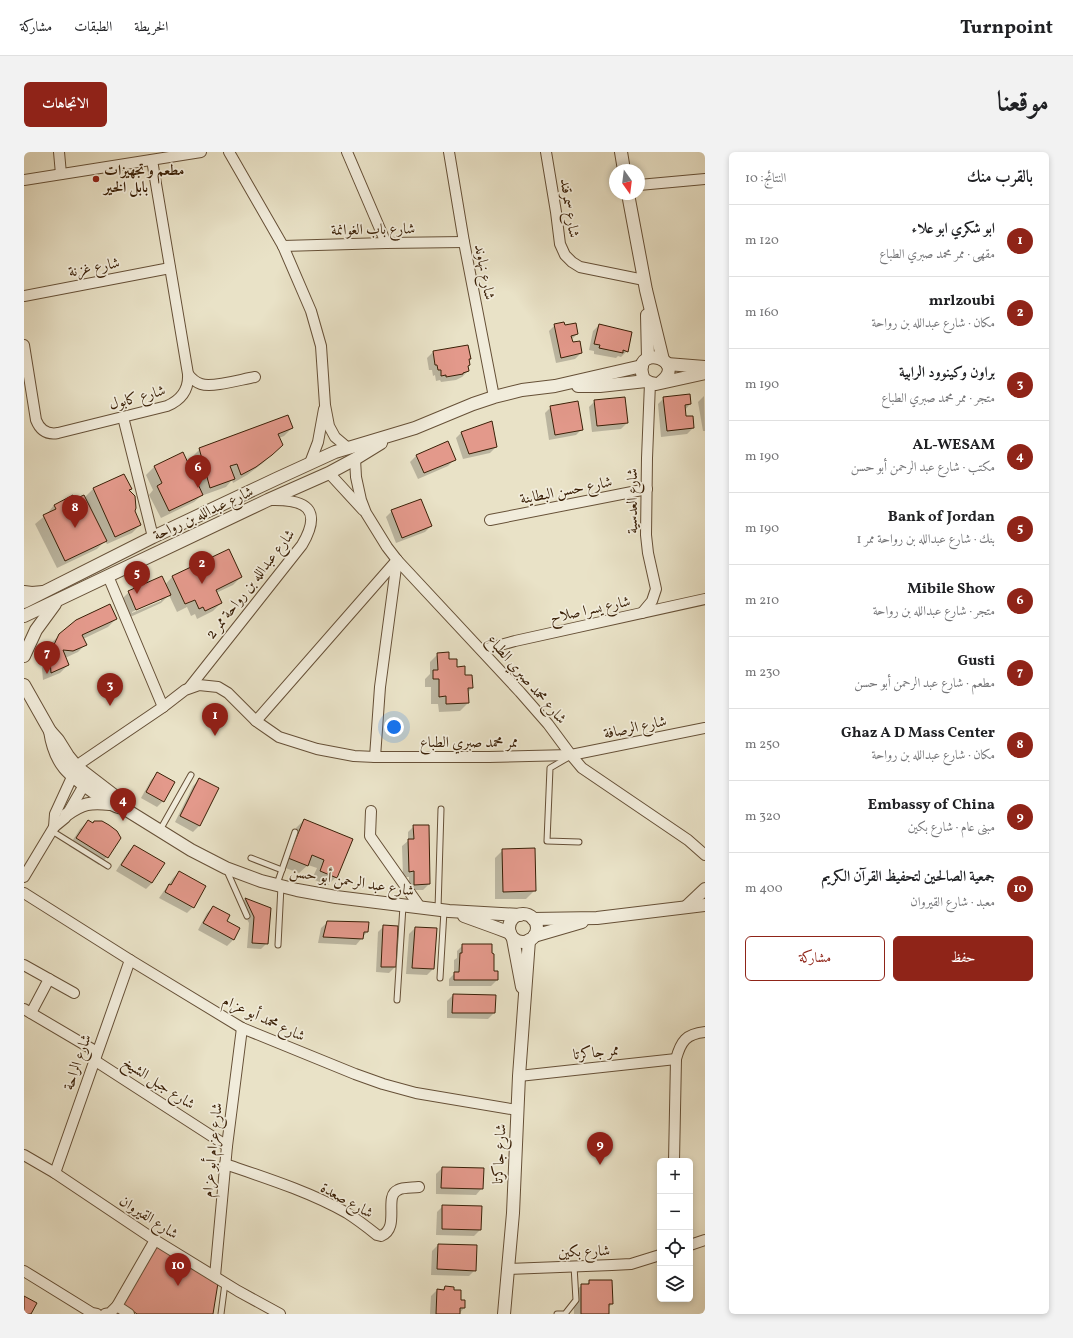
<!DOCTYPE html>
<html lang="ar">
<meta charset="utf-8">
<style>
:root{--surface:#fff;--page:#f2f2f2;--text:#202124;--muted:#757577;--line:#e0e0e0;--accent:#8f2418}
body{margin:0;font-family:Vollkorn,Amiri,serif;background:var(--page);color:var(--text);direction:rtl}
.controls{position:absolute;right:12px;bottom:12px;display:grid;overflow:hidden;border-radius:6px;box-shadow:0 2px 6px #0003}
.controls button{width:36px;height:36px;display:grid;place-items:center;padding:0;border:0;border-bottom:1px solid var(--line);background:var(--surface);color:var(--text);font:20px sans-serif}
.compass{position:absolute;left:585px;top:12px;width:36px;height:36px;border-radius:50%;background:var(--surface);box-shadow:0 2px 6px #0003;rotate:166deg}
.you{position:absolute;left:370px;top:575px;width:14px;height:14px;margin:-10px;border:3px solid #fff;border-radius:50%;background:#1a73e8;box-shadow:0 0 0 6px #1a73e833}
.badge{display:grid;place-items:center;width:26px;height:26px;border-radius:50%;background:var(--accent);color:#fff;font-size:13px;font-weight:700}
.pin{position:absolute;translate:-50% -33px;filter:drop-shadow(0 1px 2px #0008)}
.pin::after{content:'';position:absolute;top:21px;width:14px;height:12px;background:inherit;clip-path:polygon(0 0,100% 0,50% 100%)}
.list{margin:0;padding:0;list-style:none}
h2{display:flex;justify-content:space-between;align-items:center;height:52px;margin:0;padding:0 16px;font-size:17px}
h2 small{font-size:13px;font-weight:400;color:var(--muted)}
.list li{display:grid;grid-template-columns:26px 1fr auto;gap:12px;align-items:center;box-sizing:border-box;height:72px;padding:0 16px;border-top:1px solid var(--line)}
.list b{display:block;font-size:15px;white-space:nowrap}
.list p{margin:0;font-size:13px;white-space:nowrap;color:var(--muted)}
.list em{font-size:13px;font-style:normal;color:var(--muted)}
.actions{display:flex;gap:8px;padding:12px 16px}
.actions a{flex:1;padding:9px 0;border:1px solid var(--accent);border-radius:6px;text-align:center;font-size:14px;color:var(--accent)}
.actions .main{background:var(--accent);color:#fff}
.icon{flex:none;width:22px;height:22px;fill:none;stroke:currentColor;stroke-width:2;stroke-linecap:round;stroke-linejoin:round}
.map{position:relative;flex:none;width:681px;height:1162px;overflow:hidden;direction:ltr;border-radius:6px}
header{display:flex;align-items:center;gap:24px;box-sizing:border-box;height:56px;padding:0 20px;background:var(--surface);border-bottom:1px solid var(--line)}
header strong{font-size:19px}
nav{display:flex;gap:22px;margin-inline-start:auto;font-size:14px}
.intro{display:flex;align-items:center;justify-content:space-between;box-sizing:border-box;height:96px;padding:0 24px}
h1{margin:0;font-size:28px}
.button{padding:10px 18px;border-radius:6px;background:var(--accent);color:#fff;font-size:14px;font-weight:700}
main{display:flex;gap:24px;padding:0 24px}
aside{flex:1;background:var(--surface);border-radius:6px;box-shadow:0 2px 6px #0003}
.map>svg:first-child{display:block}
.shadow{fill:#0003;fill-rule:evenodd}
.building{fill:#e3998b;stroke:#3a2007}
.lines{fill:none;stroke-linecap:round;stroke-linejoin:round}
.service-casing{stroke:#665037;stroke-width:7}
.minor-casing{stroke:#665037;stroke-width:12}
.tertiary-casing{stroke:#665037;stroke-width:14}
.service{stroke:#f1ecdb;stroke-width:5}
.minor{stroke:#f1ecdb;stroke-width:10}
.tertiary{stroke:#f1ecdb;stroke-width:12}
.poi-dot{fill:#8f2418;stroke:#f1ecdb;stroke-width:1.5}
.labels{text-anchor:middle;stroke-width:3.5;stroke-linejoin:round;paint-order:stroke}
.poi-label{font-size:15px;font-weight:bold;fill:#3a2007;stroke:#f1ecdb;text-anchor:start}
.street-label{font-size:15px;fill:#3a2007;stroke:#f1ecdb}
</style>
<header>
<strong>Turnpoint</strong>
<nav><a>الخريطة</a><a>الطبقات</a><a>مشاركة</a></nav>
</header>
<div class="intro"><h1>موقعنا</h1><a class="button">الاتجاهات</a></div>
<main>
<aside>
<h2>بالقرب منك<small>النتائج: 10</small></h2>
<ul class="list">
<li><span class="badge">1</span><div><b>ابو شكري ابو علاء</b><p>مقهى · ممر محمد صبري الطباع</p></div><em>120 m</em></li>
<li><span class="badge">2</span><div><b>mrlzoubi</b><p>مكان · شارع عبدالله بن رواحة</p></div><em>160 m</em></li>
<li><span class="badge">3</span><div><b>براون وكينوود الرابية</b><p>متجر · ممر محمد صبري الطباع</p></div><em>190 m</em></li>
<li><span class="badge">4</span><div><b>AL-WESAM</b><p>مكتب · شارع عبد الرحمن أبو حسن</p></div><em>190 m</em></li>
<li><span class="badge">5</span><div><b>Bank of Jordan</b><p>بنك · شارع عبدالله بن رواحة ممر 1</p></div><em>190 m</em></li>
<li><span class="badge">6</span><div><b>Mibile Show</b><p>متجر · شارع عبدالله بن رواحة</p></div><em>210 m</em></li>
<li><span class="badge">7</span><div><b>Gusti</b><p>مطعم · شارع عبد الرحمن أبو حسن</p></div><em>230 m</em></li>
<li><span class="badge">8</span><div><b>Ghaz A D Mass Center</b><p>مكان · شارع عبدالله بن رواحة</p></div><em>250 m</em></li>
<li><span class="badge">9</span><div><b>Embassy of China</b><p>مبنى عام · شارع بكين</p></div><em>320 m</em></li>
<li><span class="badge">10</span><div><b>جمعية الصالحين لتحفيظ القرآن الكريم</b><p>معبد · شارع القيروان</p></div><em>400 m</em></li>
</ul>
<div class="actions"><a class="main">حفظ</a><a>مشاركة</a></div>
</aside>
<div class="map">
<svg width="681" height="1162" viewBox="0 0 681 1162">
<rect width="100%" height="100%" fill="#e9e2c7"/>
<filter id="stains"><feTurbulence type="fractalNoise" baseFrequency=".005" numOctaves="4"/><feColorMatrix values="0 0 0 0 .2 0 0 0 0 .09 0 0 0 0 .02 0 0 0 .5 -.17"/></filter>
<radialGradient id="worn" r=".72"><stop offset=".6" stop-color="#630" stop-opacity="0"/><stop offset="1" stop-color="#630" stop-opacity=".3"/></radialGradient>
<g class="shadow">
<path d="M531 173 540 174 553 182 547 188 557 201 551 207 532 211 525 179Z"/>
<path d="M575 173 603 199 597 205 594 204 592 206 570 202V199L565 198 569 179Z"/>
<path d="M409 200 446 207 443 215 444 219 438 225 432 228 417 230 416 228 412 229 411 223 409 224 408 218H405L403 206Z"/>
<path d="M680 244 681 279H679L674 250Z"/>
<path d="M640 246 666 252 661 258 662 265 669 276 663 282 637 285 634 252Z"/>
<path d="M571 249 603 271 597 277 568 280 565 255Z"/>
<path d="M527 255 558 277 552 283 525 288 521 261Z"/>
<path d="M268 276 260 284 255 286 257 293 239 311 223 323 209 331 208 328 202 335 177 344 170 350 137 366 125 343 129 338 122 323 130 315 159 302 174 334 175 333 168 305 176 297Z"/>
<path d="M438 280 472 295 466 301 439 307 432 286Z"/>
<path d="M392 304 430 308 424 314 394 327 386 310Z"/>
<path d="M100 323 110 359 116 373 108 381 83 392 81 389 73 397 33 416 11 372 23 362 30 353 60 346 69 337Z"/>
<path d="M368 359 407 374 401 380 372 391 362 365Z"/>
<path d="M204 399 217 425 209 433 192 441 197 451 189 459 173 467 171 462 167 464 163 455 153 460 145 443 137 451 104 466 97 448 105 440 141 433 148 425ZM137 446V449L108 461V460Z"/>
<path d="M92 467 84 475 59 487 62 492 54 500 41 506 44 513 36 521 19 528 18 517 19 508 27 491 36 483Z"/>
<path d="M414 502 432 516 440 524 448 536 444 540V551L436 559 415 560 414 552H407V535H401V527L406 522V510Z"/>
<path d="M133 622 139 649 133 655 117 646 127 628Z"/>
<path d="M175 628 194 637 175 674 169 680 151 670 169 634Z"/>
<path d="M280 668 312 725 304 733 288 727 293 716 284 713 275 721 256 714 272 676Z"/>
<path d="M64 669 95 686 83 705 75 713 45 694 56 677Z"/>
<path d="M390 674 405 732 399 738H385V725H379L378 694 384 689V680Z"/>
<path d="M110 694 128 731 122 737 92 719 104 700Z"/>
<path d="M479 698 510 739 502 747H471V706Z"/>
<path d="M155 720 169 755 163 761 135 746 149 726Z"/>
<path d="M221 747 246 756 243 791 237 797 223 796 225 771 215 753Z"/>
<path d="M189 755 202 770 215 777 209 788 203 794 174 778 183 761Z"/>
<path d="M304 770 343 780 332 793 294 791 297 776Z"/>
<path d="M360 774 371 815 365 821 352 820 354 780Z"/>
<path d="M391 776 409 817 403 823 382 822 385 782Z"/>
<path d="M439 793 469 820 473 828 467 834H425V827L430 822V808L433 806V799Z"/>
<path d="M429 843 470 861 464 867 423 866V849Z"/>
<path d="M418 1016 459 1017 458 1036 452 1043 412 1042V1022Z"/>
<path d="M419 1054 456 1078 450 1084 412 1083 413 1060Z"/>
<path d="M414 1093 451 1118 445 1124 407 1123 408 1099Z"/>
<path d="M566 1129 588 1152 584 1156V1162H550L549 1141 558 1133H562Z"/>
<path d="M421 1135 436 1149H440V1156L435 1162H406L407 1144 413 1138H418Z"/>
</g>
<g class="building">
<path d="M540 170 541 173 552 171 554 182 547 184 549 190 556 189 558 201 537 206 530 172Z"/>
<path d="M575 172 608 180 604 200 599 198V201L575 196 576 193 570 192Z"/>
<path d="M444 193 447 207H445L446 213 444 214 445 219 439 221V222L422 225V223L417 224V218H414L413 213H411L409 199Z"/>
<path d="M666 242 667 252 661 253 662 264H669L670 276 643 279 639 245Z"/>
<path d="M601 245 604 271 573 274 570 248Z"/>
<path d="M554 249 559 278 531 283 526 254Z"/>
<path d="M264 263 269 276 254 282 259 293 248 303 232 315 217 323 213 312 206 314 211 327 186 336 175 296Z"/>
<path d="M468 269 473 295 445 302 437 280Z"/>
<path d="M424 289 432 308 400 321 392 303Z"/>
<path d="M159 300 179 343 145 359 133 334 138 331 130 314Z"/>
<path d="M100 322 108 337 105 338 111 344 112 356 111 359 117 373 91 385 69 336Z"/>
<path d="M49 343 51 347 60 343 83 389 41 409 19 363 32 357 30 353Z"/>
<path d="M397 347 408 374 378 386 367 358Z"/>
<path d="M205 397 218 425 192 438 198 451 181 459 179 455 175 457 171 448 161 452 148 424Z"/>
<path d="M138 424 147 443 112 458 104 439Z"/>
<path d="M86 452 93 467 58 483 63 493 49 499 39 498 45 513 27 521 26 508 27 499 35 482 52 468Z"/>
<path d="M425 500V507H433V515L441 514V523H448L449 536H444L445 551 422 552V544L415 545V527H409V518H414L413 501Z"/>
<path d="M133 620 151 630 140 650 122 640Z"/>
<path d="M175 626 195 636 176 674 156 664Z"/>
<path d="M280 667 329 687 313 726 296 719 300 708 288 703 284 714 264 706Z"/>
<path d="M64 668 69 671 70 669H78L85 673 93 679 97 686 84 706 52 686Z"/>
<path d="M389 673H405L406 732 390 733V719L385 720 384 687H390Z"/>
<path d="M110 693 141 711 128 731 97 713Z"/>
<path d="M511 696 512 739 479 740 478 697Z"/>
<path d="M155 719 182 734 170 756 141 740 145 732 147 733Z"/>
<path d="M221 746 247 756 244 792 228 791 230 765Z"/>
<path d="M189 754 206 763 203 769 216 776 210 788 179 771Z"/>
<path d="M303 769 345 770 344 780H340L339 787 299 785Z"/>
<path d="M359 773 374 774 372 815H357Z"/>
<path d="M391 775 413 776 410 817 388 816Z"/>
<path d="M438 792H468V801L470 802V819H474V828H430V820H435L436 801H438Z"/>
<path d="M429 842 472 843 471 861H428Z"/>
<path d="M418 1015 460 1016 459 1037 417 1036Z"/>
<path d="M418 1053 458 1054 457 1078 418 1077Z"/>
<path d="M414 1092 453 1093 452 1119 413 1117Z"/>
<path d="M132 1093 194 1131 189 1162H113L98 1151Z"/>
<path d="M565 1128H588L589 1152H585V1162H557V1132H565Z"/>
<path d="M421 1134 430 1135V1138H437V1148H441V1156H436V1162H412L413 1137 420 1138Z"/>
<path d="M0 1144 13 1151 7 1162H0Z"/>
</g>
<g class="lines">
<defs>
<g id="service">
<path d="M545 605 526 616 523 689 555 690"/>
<path d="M136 678 167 623"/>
<path d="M28 679 84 714"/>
<path d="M227 706 258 718"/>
<path d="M203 719 223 764"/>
<path d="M253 732 271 680"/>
<path d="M414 757 417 657"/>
<path d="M254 793 257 734"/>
<path d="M416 826 420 759"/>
<path d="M373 848 379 754"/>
<path d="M197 1162 201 1131"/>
<path d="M533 1162H541L552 1148 550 1114"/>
</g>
<g id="minor">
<path d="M35 0 37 22"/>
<path d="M205 0 259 94 287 159 297 194 301 253 305 274 311 285 324 296"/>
<path d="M323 0 362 91"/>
<path d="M425 0 440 90 470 245"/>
<path d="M522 0 532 60 536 92 541 103 548 110 556 115 620 128"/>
<path d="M0 28 177 0"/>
<path d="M615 33 681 27"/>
<path d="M259 94 362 91 440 90"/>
<path d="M0 144 146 116"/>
<path d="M0 193 12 268C16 278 23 283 34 281L143 254C157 248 165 238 164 222L128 8"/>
<path d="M164 222C167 226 171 230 177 232 189 236 218 227 231 225"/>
<path d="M99 265 129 385"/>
<path d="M331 307 332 325 337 348 342 361 363 395 373 408 496 540 524 572 547 603 558 616 664 688 681 703"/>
<path d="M286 311 294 290 300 257"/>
<path d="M305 321 339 358"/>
<path d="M466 368 623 337"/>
<path d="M84 424 139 555"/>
<path d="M0 439 8 440 19 439"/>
<path d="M618 461 628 449 632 437 624 401 622 383 623 306 626 231"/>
<path d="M458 498 491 489 681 447"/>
<path d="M165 536 278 393C299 357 282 347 246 348"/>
<path d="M232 569 373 408"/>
<path d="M351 605 356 535 373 408"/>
<path d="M347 659 346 684 396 755"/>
<path d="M30 675 31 662 48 625 58 610 139 555 161 538 175 533 194 535 204 541 232 569 255 585 293 597 330 604 351 605H465L547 603 681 576"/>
<path d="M0 725 30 675 41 666 63 628"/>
<path d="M0 741 106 808 218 876 331 922 359 932 392 941 493 958"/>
<path d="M0 813 50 841"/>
<path d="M0 857 73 900"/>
<path d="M7 861 25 827"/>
<path d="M70 908 203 994"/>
<path d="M495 924 652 907"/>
<path d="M0 1003 31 1021 131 1088 214 1139 256 1162"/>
<path d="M650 1009 652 907C657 889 662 882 681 880"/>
<path d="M201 1012C242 1026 286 1040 323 1061 334 1068 343 1075 353 1083L357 1084C377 1076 359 1044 374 1038 379 1035 389 1036 395 1035"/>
<path d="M31 1021 106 808"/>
<path d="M666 1093 681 1088"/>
<path d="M484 1117 588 1113 607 1112 636 1103"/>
<path d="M0 1119 68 1161 73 1162"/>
<path d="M191 1124 203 994 218 876"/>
<path d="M93 1154 105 1162"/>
<path d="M81 1162 86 1161 93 1154 131 1088"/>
</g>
<g id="tertiary">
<path d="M597 0 600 18"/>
<path d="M604 42 622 138 639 208"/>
<path d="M623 163 624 206"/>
<path d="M643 212 681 215"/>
<path d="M637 230C664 208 612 192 618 221 619 229 625 231 632 232L681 221"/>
<path d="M554 234H576L622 229"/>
<path d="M0 450 129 385 252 327 311 300 391 276 449 252 470 245 498 238 531 234 618 214"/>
<path d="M0 464 244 348 305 321 331 307 357 291"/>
<path d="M0 504 12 478 31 452"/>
<path d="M0 533 26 579 34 588 44 604 53 615 96 648 101 657"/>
<path d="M26 579C31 613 45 623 71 641 82 649 88 654 101 657L167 698 202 716 237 729 273 738 312 745 425 759 496 763"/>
<path d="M42 663C59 651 66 650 86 652"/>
<path d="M662 755 681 737"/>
<circle cx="499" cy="776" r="14"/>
<path d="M440 764 473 776 486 781"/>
<path d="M509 767 573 766 681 753"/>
<path d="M510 784 558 770"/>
<path d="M489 787 498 835"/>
<path d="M480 1162 489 1061 495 924 505 788"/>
</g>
</defs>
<use href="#service" class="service-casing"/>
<use href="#minor" class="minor-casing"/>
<use href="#tertiary" class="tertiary-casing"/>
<use href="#service" class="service"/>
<use href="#minor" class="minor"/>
<use href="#tertiary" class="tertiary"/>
</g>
<circle class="poi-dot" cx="72" cy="27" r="4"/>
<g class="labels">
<g class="poi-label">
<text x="80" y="23">مطعم و تجهيزات<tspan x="80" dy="17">بابل الخير</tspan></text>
</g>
<g class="street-label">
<text transform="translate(546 56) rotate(81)" y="5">شارع سمرقند</text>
<text transform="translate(349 77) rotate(-1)" y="5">شارع باب الغوانمة</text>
<text transform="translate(70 115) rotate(-11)" y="5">شارع غزنة</text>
<text transform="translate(461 120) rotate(79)" y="5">شارع نهاوند</text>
<text transform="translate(113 245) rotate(-15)" y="5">شارع كابول</text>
<text transform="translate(542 338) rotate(-11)" y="5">شارع حسن البطاينة</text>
<text transform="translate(608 349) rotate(-90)" y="5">شارع العدسية</text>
<text transform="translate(179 361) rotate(-25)" y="5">شارع عبدالله بن رواحة</text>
<text transform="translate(226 432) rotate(-52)" y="5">شارع عبدالله بن رواحة ممر 2</text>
<text transform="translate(566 457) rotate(-12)" y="5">شارع يسرا صلاح</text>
<text transform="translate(503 527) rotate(49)" y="5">شارع محمد صبري الطباع</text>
<text transform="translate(611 575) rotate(-12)" y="5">شارع الرصافة</text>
<text x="445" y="595">ممر محمد صبري الطباع</text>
<text transform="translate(328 729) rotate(9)" y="5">شارع عبد الرحمن أبو حسن</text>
<text transform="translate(240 866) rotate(25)" y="5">شارع محمد أبو عزام</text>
<text transform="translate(572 900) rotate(-6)" y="5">ممر جاكرتا</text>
<text transform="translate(53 910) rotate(-71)" y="5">شارع الراحة</text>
<text transform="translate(135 931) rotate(33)" y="5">شارع جبل الشيخ</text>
<text transform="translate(188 998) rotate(-84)" y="5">شارع عزام أبو عزام</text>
<text transform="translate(475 1002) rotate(-87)" y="5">شارع جاكرتا</text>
<text transform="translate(323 1048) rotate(29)" y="5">شارع صعدة</text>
<text transform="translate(125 1065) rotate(33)" y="5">شارع القيروان</text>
<text transform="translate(560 1099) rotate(-2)" y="5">شارع بكين</text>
</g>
</g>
<rect width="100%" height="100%" filter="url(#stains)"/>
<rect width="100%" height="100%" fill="url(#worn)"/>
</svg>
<div class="controls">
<button>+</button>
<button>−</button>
<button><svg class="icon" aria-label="locate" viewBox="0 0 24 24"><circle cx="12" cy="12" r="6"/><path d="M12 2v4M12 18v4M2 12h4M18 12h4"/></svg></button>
<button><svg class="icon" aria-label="layers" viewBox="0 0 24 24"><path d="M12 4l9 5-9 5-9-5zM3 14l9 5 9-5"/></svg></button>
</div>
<svg class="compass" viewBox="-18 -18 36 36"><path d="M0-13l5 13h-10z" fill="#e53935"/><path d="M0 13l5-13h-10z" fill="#757577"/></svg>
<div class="you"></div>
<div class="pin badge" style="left:191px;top:584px">1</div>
<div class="pin badge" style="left:178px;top:432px">2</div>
<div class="pin badge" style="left:86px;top:554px">3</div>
<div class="pin badge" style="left:99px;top:669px">4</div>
<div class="pin badge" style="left:113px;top:442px">5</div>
<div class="pin badge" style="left:174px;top:336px">6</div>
<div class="pin badge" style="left:23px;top:522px">7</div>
<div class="pin badge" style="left:51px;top:376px">8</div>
<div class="pin badge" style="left:576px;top:1013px">9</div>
<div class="pin badge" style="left:154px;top:1134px">10</div>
</div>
</main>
